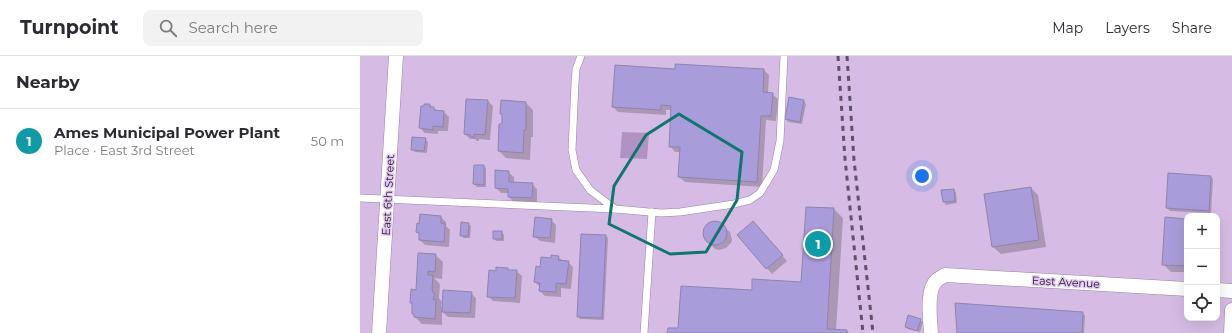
<!DOCTYPE html>
<meta charset="utf-8">
<style>
:root{--surface:#fff;--page:#f2f2f3;--text:#2b2b33;--muted:#7c7c81;--line:#e1e1e2;--accent:#3f6620}
body{margin:0;font-family:Montserrat,sans-serif;background:var(--page);color:var(--text)}
.controls{position:absolute;right:12px;bottom:12px;display:grid;overflow:hidden;border-radius:8px;box-shadow:0 4px 16px #0002}
.controls button{width:36px;height:36px;display:grid;place-items:center;padding:0;border:0;border-bottom:1px solid var(--line);background:var(--surface);color:var(--text);font:20px sans-serif}
.you{position:absolute;left:562px;top:120px;width:14px;height:14px;margin:-10px;border:3px solid #fff;border-radius:50%;background:#1a73e8;box-shadow:0 0 0 6px #1a73e833}
.badge{display:grid;place-items:center;width:26px;height:26px;border-radius:50%;background:var(--accent);color:#fff;font-size:13px;font-weight:700}
.pin{position:absolute;translate:-50% -50%;border:2px solid #fff;box-shadow:0 1px 4px #0006}
.list{margin:0;padding:0;list-style:none}
h2{display:flex;justify-content:space-between;align-items:center;height:52px;margin:0;padding:0 16px;font-size:17px}
h2 small{font-size:13px;font-weight:400;color:var(--muted)}
.list li{display:grid;grid-template-columns:26px 1fr auto;gap:12px;align-items:center;box-sizing:border-box;height:64px;padding:0 16px;border-top:1px solid var(--line)}
.list b{display:block;font-size:15px;white-space:nowrap}
.list p{margin:0;font-size:13px;white-space:nowrap;color:var(--muted)}
.list em{font-size:13px;font-style:normal;color:var(--muted)}
.icon{flex:none;width:22px;height:22px;fill:none;stroke:currentColor;stroke-width:2;stroke-linecap:round;stroke-linejoin:round}
.map{position:relative;flex:none;width:872px;height:277px;overflow:hidden}
header{display:flex;align-items:center;gap:24px;box-sizing:border-box;height:56px;padding:0 20px;background:var(--surface);border-bottom:1px solid var(--line)}
header strong{font-size:19px}
nav{display:flex;gap:22px;margin-inline-start:auto;font-size:14px}
.search{width:280px;height:36px;background:var(--page);display:flex;align-items:center;gap:10px;box-sizing:border-box;padding:0 14px;border-radius:8px;color:var(--muted);font-size:15px}
main{display:flex}
aside{flex:1;background:var(--surface)}
.map>svg:first-child{display:block}
.green{fill:#b291c3}
.shadow{fill:#0003}
.building{fill:#a99cda;stroke:#8d85ae}
.lines{fill:none;stroke-linecap:round;stroke-linejoin:round}
.service-casing{stroke:#9880a5;stroke-width:8}
.minor-casing{stroke:#9880a5;stroke-width:15}
.service{stroke:#fff;stroke-width:7}
.minor{stroke:#fff;stroke-width:14}
.rail{stroke:#605068;stroke-width:3;stroke-dasharray:5 5;stroke-linecap:butt}
.marked{fill:none;stroke:#0f766e;stroke-width:3;stroke-linejoin:round}
.labels{text-anchor:middle;stroke-width:3;stroke-linejoin:round;paint-order:stroke}
.street-label{font-size:11px;fill:#1f1524;stroke:#e3c9f1}
</style>
<header>
<strong>Turnpoint</strong>
<div class="search"><svg class="icon" aria-label="search" viewBox="0 0 24 24"><circle cx="10" cy="10" r="6"/><path d="M15 15l6 6"/></svg>Search here</div>
<nav><a>Map</a><a>Layers</a><a>Share</a></nav>
</header>
<main>
<aside>
<h2>Nearby<small></small></h2>
<ul class="list">
<li><span class="badge" style="background:#0f9aa8">1</span><div><b>Ames Municipal Power Plant</b><p>Place · East 3rd Street</p></div><em>50 m</em></li>
</ul>
</aside>
<div class="map">
<svg width="872" height="277" viewBox="0 0 872 277">
<rect width="100%" height="100%" fill="#d6bce4"/>
<path class="green" d="M262 76 289 77 287 103 260 102Z"/>
<g class="shadow">
<path d="M316 14H404L409 19 408 37 412 38 418 43 416 65 406 64 402 131 325 126 319 121 321 96H315L310 90 312 54H306V59L258 56 253 51Z"/>
<path d="M107 44 128 45 133 50 130 84 119 83V85H117L115 83H110L105 78Z"/>
<path d="M444 45 446 48 442 68 428 66 426 63Z"/>
<path d="M166 47 173 54V81H171L170 104 146 102 139 95 143 69V60L141 58Z"/>
<path d="M70 49 77 55 84 56 89 61 88 75H78V78L65 77 60 72Z"/>
<path d="M65 83 68 86 67 97 55 96 52 93Z"/>
<path d="M124 110 126 112V131H117L114 128Z"/>
<path d="M148 116 154 121V127L172 128 177 133V147L154 146 149 141V137H141L136 132Z"/>
<path d="M851 121 853 123 851 157 810 155 807 152Z"/>
<path d="M671 132 678 139 686 191 641 198 633 191 625 139Z"/>
<path d="M594 134 596 137 597 147 586 149 584 146 583 135Z"/>
<path d="M474 153 483 162 476 274 487 275 489 277H308L319 273 393 235 442 227Z"/>
<path d="M61 159 81 161 86 166V170L90 174 89 191 65 189 60 184V179L57 176 60 169Z"/>
<path d="M191 164 196 169 195 187 180 185 174 180Z"/>
<path d="M827 164V216H811L803 208Z"/>
<path d="M351 166H358L370 176 372 184 371 187 366 192 359 194 355 193 347 185 344 178 345 171Z"/>
<path d="M108 168 111 170 110 182H104L101 179Z"/>
<path d="M398 172 427 205 412 218 378 179Z"/>
<path d="M142 176 144 179V185H136L134 182Z"/>
<path d="M246 180 248 182 244 264 220 263 218 260Z"/>
<path d="M75 199 83 206 82 223 74 222 80 228 79 242 82 246 81 250 83 252 111 237 116 242 115 262 88 261 82 255V269L62 268 55 261 53 257V249L51 247Z"/>
<path d="M198 201 203 205 208 206 213 211 211 233 201 232V241L185 240 180 235V231L175 226 181 212 192 203Z"/>
<path d="M147 212 150 215H156L162 220 160 247 133 245 128 240 137 216Z"/>
<path d="M723 257 725 260 724 277H598Z"/>
<path d="M560 264 563 266 560 276 548 273 546 271Z"/>
</g>
<g class="building">
<path d="M315 8 404 13 403 36 413 37 411 60H401L397 126 318 121 320 91H309L311 50 301 49V54L252 51 255 9 315 13Z"/>
<path d="M429 41 444 44 440 66 425 63Z"/>
<path d="M106 43 128 44 125 79 114 78V81L110 80V79L104 78Z"/>
<path d="M141 44 166 46V74H164L163 97 138 95 139 68H142V58H140Z"/>
<path d="M64 48H70V51H74V54L84 55 83 71 73 70V74L59 72 61 50H64Z"/>
<path d="M52 81 66 82 64 95 51 94Z"/>
<path d="M114 109H124V129L113 128Z"/>
<path d="M135 114 149 115V126L173 127 172 142 148 141V133L135 132Z"/>
<path d="M808 117 851 120 849 155 806 152Z"/>
<path d="M671 131 679 184 632 191 624 138Z"/>
<path d="M594 133 595 145 583 146 581 134Z"/>
<path d="M446 151 474 152 467 273 487 274V277H307L308 272H318L321 230 392 234V223L441 226Z"/>
<path d="M60 158 81 160V167L85 168 84 186 59 184V177L56 176 57 167 59 168Z"/>
<path d="M175 161 192 163 190 182 173 181Z"/>
<path d="M805 161 827 163V210L802 209Z"/>
<circle cx="355" cy="177" r="12"/>
<path d="M393 165 423 199 406 213 377 179Z"/>
<path d="M101 166 109 167 108 180H100Z"/>
<rect x="133" y="175" width="9" height="8"/>
<path d="M221 178 246 179 242 262 217 261Z"/>
<path d="M58 197 76 198 75 216 68 215V219H73L72 234 73 235V237H75L73 243 76 244 75 263 54 261V258H52V247H50L51 233 56 234Z"/>
<path d="M191 199 199 200 198 204 209 205 206 228 196 227V236L179 235 180 227 174 226 176 210 180 211 181 201 191 202Z"/>
<path d="M136 211 148 212V214H157L155 242 127 241 129 214 136 215Z"/>
<path d="M83 234 112 236 110 257 82 256Z"/>
<path d="M595 247 723 256 722 277H597Z"/>
<path d="M548 259 561 263 557 275 545 271Z"/>
</g>
<g class="lines">
<defs>
<g id="service">
<path d="M221 0 216 13 215 27 212 94 216 114 230 134 255 153 301 157 320 156 374 148 390 144 400 137 414 114 420 85 424 0"/>
<path d="M0 142 255 153"/>
<path d="M284 277 292 156"/>
</g>
<g id="minor">
<path d="M857 234 872 235"/>
<path d="M19 277 36 0"/>
<path d="M571 277C570 263 566 233 577 224 579 222 583 221 585 219L827 233"/>
<path d="M871 277 872 254"/>
</g>
</defs>
<use href="#service" class="service-casing"/>
<use href="#minor" class="minor-casing"/>
<use href="#service" class="service"/>
<use href="#minor" class="minor"/>
<g class="rail">
<path d="M478 0 485 103 503 277"/>
<path d="M487 0 494 104 513 277"/>
</g>
</g>
<path class="marked" d="M319 58 382 96 377 144 346 196 310 198 249 168 254 130 286 79Z"/>
<g class="labels">
<g class="street-label">
<text transform="translate(28 139) rotate(-87)" y="4">East 6th Street</text>
<text transform="translate(706 226) rotate(3)" y="4">East Avenue</text>
</g>
</g>
</svg>
<div class="controls">
<button>+</button>
<button>−</button>
<button><svg class="icon" aria-label="locate" viewBox="0 0 24 24"><circle cx="12" cy="12" r="6"/><path d="M12 2v4M12 18v4M2 12h4M18 12h4"/></svg></button>
</div>
<div class="you"></div>
<div class="pin badge" style="left:458px;top:188px;background:#0f9aa8">1</div>
</div>
</main>
